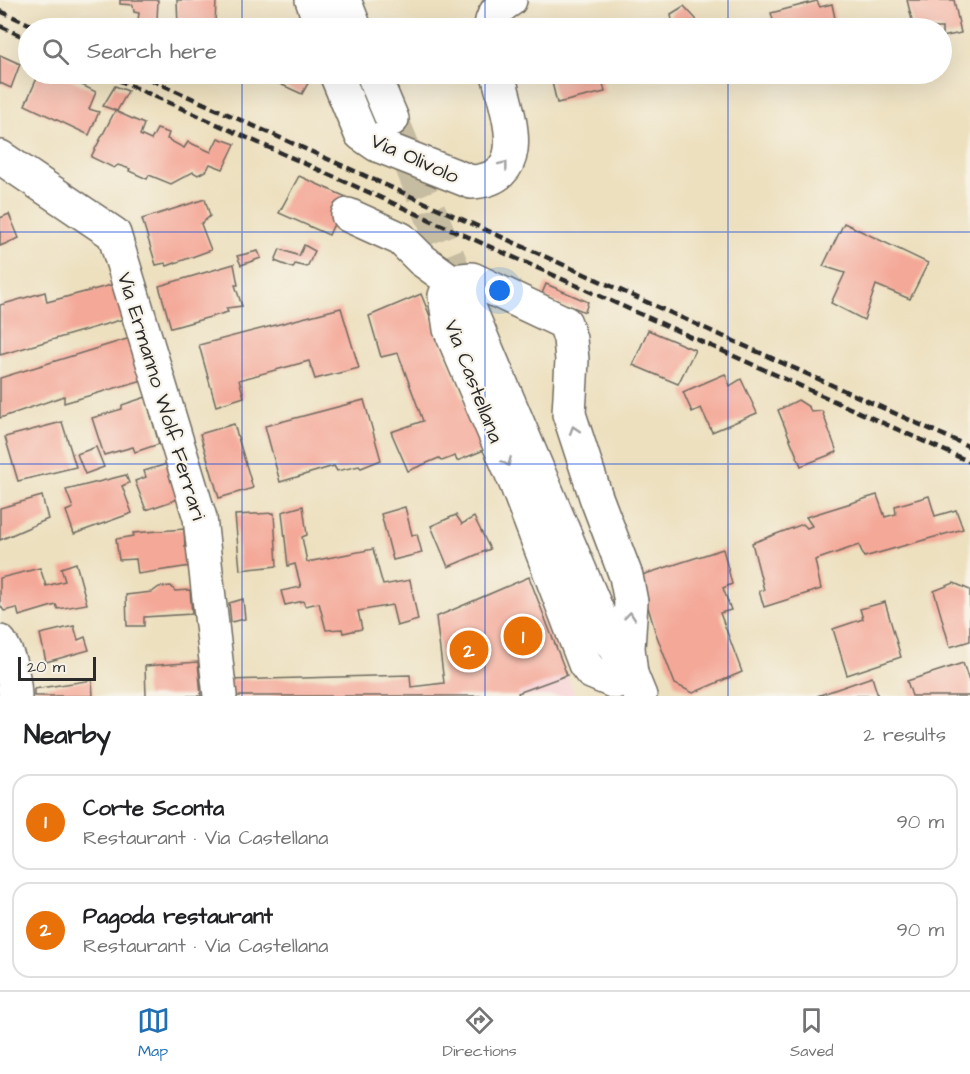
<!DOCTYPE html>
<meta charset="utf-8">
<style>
:root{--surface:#fff;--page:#f6f6f6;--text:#202124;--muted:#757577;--line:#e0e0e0;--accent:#1f6fb2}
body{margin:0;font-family:"Architects Daughter",sans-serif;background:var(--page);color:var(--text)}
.scale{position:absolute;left:18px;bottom:15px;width:78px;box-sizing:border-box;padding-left:6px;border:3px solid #2b2b2b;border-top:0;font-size:16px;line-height:21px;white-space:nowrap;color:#2b2b2b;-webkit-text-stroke:4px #f7f3e8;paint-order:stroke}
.you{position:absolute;left:500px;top:291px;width:21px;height:21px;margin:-15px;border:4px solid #fff;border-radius:50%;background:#1a73e8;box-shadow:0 0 0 9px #1a73e833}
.badge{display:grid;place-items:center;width:39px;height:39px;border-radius:50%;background:var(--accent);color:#fff;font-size:20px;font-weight:700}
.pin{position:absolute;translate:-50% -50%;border:3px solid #fff;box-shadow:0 2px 6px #0006}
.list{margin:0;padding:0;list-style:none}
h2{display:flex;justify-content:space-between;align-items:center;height:78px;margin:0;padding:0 24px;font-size:26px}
h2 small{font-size:20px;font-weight:400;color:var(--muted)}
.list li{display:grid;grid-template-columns:39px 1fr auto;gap:18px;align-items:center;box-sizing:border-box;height:96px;margin:0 12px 12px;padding:0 12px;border:2px solid var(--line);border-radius:18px}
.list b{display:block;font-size:22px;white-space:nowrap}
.list p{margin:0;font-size:20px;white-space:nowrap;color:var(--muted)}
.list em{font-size:20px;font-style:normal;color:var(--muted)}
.icon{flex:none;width:33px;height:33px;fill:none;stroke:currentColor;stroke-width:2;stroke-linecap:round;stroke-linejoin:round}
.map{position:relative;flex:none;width:970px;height:696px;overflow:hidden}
.search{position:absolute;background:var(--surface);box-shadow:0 6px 24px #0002;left:18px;right:18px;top:18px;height:66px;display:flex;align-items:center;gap:15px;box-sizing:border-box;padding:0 21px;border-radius:33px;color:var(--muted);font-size:22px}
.sheet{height:294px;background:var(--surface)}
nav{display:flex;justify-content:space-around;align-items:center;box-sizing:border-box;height:84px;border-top:2px solid var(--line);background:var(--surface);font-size:16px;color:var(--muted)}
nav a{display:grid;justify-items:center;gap:3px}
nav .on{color:var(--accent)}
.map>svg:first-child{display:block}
.built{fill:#f7cfd4}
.building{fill:#f4a898}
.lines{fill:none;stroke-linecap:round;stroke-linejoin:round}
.minor-tunnel{stroke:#c6bca1;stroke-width:33;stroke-dasharray:33 16;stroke-linecap:butt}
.minor-casing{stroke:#6f6a5f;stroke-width:36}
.minor{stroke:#fff;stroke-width:33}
.rail{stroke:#2b2b2b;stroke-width:4.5;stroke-dasharray:9 4.5;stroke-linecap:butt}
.oneway{stroke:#a0a0a0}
.grid{fill:none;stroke:#1d4ed8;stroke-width:1.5;stroke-opacity:0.55}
.labels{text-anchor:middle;stroke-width:4.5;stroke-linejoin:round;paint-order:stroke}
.street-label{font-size:21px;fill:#2b2b2b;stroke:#f7f3e8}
</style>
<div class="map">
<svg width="970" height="696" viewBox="0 0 970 696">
<rect width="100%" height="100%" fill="#f7f3e8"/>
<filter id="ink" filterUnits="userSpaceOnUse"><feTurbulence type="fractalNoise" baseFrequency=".0167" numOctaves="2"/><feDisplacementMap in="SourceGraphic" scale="12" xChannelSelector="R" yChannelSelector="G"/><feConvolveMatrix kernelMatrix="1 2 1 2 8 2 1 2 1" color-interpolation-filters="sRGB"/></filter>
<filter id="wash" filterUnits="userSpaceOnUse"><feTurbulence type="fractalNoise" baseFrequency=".008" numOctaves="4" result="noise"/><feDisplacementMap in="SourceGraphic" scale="24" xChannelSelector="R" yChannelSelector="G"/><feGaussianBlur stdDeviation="1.35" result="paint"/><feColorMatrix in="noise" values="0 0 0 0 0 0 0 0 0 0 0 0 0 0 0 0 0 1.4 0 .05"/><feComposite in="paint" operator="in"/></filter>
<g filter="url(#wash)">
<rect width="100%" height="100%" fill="#ede0bf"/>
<path class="built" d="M567 675 575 696H519L518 693Z"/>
<g id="blocks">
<g class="building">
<path d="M120 0H158L157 20H138L139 13 134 12 133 5 120 4Z"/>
<path d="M177 0H216L215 26 222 28H178Z"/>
<path d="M907 0H954L961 33 942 37V28H914Z"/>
<path d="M817 1 820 7 832 4 837 28H761L760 24 773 20 771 13Z"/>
<path d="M684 6 696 19 698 28H644L672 21 671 14Z"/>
<path d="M0 55 20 64 11 88 0 83Z"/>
<path d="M39 74H60L96 92 89 109 99 112 89 135 25 105Z"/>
<path d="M258 74H313L302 94Z"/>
<path d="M550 74H601L605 92 557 103Z"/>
<path d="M115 86 128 91 117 111 103 106Z"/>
<path d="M115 111 144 124 140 135 151 140 157 129 169 133 167 139 184 148 188 142 211 152 218 138 235 144 223 169 210 164 207 170 198 175 193 172 171 184 149 175 147 179 129 171 130 169 118 165 114 168 91 157Z"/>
<path d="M299 176 346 197 329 235 279 213Z"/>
<path d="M205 199 210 216 201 224 211 250 167 266 165 263 156 265 142 219Z"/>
<path d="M9 214 19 238 0 246V218Z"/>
<path d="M844 223 928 263 910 299 876 285 864 320 831 303 845 273 823 266Z"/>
<path d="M304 245 315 251 307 267 295 264 293 268 275 261 280 249 299 256Z"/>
<path d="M258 251 261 258 241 265 237 256Z"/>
<path d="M234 264 238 285H235L242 306 226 308 228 312 171 328 159 286Z"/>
<path d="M119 283 134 316 0 355V305L45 292 47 302Z"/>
<path d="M546 284 588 302 585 312 568 305V308L541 296Z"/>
<path d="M421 294 484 450 457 461 455 456 442 461 439 458 408 471 391 432 423 421 398 353 381 357 369 316Z"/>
<path d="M341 308 359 368 315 379 309 361 239 380 244 397 216 406 199 345Z"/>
<path d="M648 330 695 350 678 384 633 365Z"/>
<path d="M140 335 153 377 64 403V396L0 418V378Z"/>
<path d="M725 374 730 386 741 379 757 413 712 432 701 408 692 412 683 392Z"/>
<path d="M146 397 159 444 135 452 133 447 104 455 92 418 122 409V405Z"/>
<path d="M364 400 381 460 361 468 359 466 337 471 334 466 280 482 265 426Z"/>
<path d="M798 400 809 407 811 412 822 411 837 452 801 466 778 410Z"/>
<path d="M62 422 76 467 18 481 5 437Z"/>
<path d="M234 424 253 488 219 498 200 434Z"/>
<path d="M96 447 104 467 85 474 77 454Z"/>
<path d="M170 463 181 498 146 510 135 481 146 477 144 471Z"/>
<path d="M126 475 129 483 122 486 132 513 74 534 66 511 73 508 66 490Z"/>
<path d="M877 495 885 517 896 514 895 506 929 496 935 516 956 510 963 529 864 557 859 545 815 560 821 589 764 607 759 591 764 590 752 543 803 524 807 528 812 526 806 517Z"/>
<path d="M42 496 48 519 0 540V508Z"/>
<path d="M303 506 307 535 302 537 307 562 373 549 383 585 410 580 418 620 397 626 392 605 358 611 362 629 343 633 342 629 326 630 319 603 305 606 303 601 285 605 281 591 301 587 295 564 288 566 282 512Z"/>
<path d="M405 507 412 535 417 534 422 553 393 560 381 514Z"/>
<path d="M274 513 277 566 240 570 235 515Z"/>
<path d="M456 515 462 524 474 517 490 549 448 567 431 526Z"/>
<path d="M184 529 185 547 189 546 190 566 138 574 136 559 119 560 116 539 134 536 133 533Z"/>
<path d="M723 549 732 584 723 588 731 610 720 613 742 672 693 693 675 684 655 631 639 576Z"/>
<path d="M76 563 87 604 58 609 56 605 19 616 17 608 4 611 0 605V578L40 568 46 586 65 581 61 568Z"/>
<path d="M529 577 567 675 518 693 519 696H230L228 680 410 675 411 687 444 683 436 617Z"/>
<path d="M954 583 970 590V641L950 647 934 591Z"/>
<path d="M171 586 175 591 190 590 192 614 144 617V626H127L126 595 152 592 159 587Z"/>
<path d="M243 599 245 619 231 622 229 603Z"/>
<path d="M885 602 901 657 847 675 833 629 863 619 860 609Z"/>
<path d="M74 626 78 640 85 637 89 650 46 662 40 634Z"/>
<path d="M198 662 201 696H146L145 666Z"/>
<path d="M963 663 970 684V696H912L907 681Z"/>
<path d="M872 677 878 696H817Z"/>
<path d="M92 680 93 696H34V689Z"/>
</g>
</g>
</g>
<g filter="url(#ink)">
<use href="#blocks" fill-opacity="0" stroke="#6f6a5f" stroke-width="1.5"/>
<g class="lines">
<path class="minor-tunnel" d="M392 119 466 300"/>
<defs>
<g id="minor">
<path d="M312 0 322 28"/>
<path d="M344 0 355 28"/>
<path d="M491 28C491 16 499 6 510 0"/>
<path d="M336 74 361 134 377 145 471 182C534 179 507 112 498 74"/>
<path d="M373 74 392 119"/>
<path d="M0 157 114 234 200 518 220 696"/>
<path d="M348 215 401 239 422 260 451 281"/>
<path d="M470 310 608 637 631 674 640 696"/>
<path d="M0 642C11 658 14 677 15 696"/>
<path d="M615 682 591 672 585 664 517 486 450 329 445 296 451 281 472 279 565 323 570 339 572 360 569 414 596 497 626 576 631 602 628 648 631 674"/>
</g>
</defs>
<use href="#minor" class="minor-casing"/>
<use href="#minor" class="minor"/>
<g class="rail">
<path d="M0 11 38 28"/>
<path d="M0 26 28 39"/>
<path d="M105 74 970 462"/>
<path d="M138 74 970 447"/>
</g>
</g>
<defs><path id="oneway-chevron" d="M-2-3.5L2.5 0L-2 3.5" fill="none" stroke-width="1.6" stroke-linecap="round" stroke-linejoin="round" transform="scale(1.5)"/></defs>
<g class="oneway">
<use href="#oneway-chevron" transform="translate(504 165) rotate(-52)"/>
<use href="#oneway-chevron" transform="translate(574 430) rotate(-107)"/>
<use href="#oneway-chevron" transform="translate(507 462) rotate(67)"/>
<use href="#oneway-chevron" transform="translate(630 616) rotate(-84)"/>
</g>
</g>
<path class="grid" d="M242 0V28M485 0V28M728 0V28M242 74V696M485 74V696M728 74V696M0 232H970M0 464H970"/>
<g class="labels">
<g class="street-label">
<text transform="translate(415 158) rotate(24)" y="7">Via Olivolo</text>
<text transform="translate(474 381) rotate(69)" y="7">Via Castellana</text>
<text transform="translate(162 396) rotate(73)" y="7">Via Ermanno Wolf Ferrari</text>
</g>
</g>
</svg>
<div class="scale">20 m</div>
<div class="you"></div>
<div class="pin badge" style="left:523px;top:636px;background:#e8710a">1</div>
<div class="pin badge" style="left:469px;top:650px;background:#e8710a">2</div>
<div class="search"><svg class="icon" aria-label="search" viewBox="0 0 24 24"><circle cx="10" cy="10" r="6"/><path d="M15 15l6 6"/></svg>Search here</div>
</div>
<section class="sheet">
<h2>Nearby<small>2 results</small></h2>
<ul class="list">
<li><span class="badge" style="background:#e8710a">1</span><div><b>Corte Sconta</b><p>Restaurant · Via Castellana</p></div><em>90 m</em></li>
<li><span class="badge" style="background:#e8710a">2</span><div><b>Pagoda restaurant</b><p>Restaurant · Via Castellana</p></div><em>90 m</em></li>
</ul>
</section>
<nav>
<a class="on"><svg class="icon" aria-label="map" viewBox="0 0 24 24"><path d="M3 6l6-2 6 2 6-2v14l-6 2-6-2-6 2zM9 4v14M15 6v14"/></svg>Map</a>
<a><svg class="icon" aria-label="directions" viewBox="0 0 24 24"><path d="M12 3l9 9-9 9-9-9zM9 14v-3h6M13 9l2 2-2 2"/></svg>Directions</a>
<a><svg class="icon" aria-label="saved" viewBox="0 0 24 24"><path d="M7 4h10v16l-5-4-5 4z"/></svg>Saved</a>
</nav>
